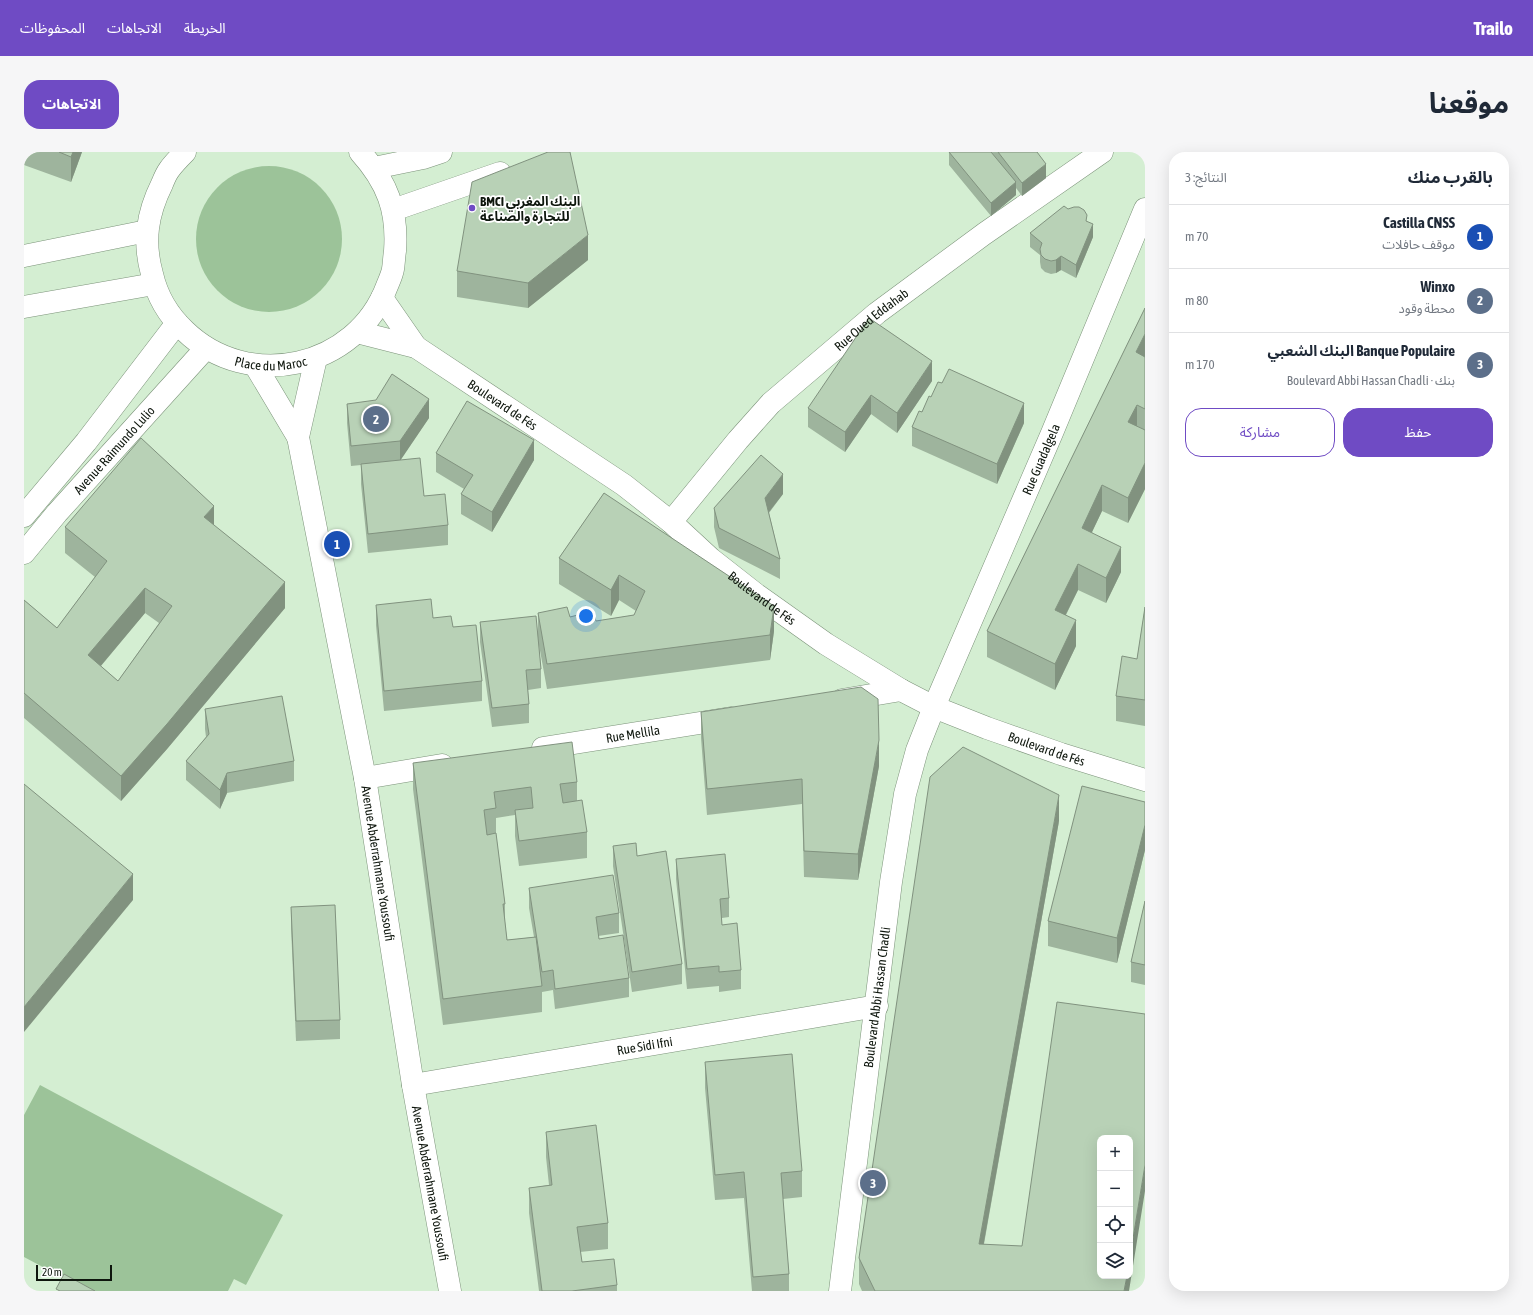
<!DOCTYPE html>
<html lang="ar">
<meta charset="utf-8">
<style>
:root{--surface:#fff;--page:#f6f6f7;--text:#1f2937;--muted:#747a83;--line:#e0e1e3;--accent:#6f4bc4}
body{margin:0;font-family:"Asap Condensed","Noto Sans Arabic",sans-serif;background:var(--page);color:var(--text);direction:rtl}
.controls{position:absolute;right:12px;bottom:12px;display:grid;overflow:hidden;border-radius:8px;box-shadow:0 4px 16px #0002}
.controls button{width:36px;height:36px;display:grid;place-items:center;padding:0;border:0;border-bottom:1px solid var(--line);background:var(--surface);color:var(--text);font:20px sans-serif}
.scale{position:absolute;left:12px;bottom:10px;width:76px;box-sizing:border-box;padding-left:4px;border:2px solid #0e160d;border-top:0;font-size:11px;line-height:14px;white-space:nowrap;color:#0e160d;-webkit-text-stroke:3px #fff;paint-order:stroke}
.you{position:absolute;left:562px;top:464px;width:14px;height:14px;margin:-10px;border:3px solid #fff;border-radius:50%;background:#1a73e8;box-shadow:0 0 0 6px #1a73e833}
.badge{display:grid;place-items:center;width:26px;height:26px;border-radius:50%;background:var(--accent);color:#fff;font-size:13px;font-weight:700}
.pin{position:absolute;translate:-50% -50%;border:2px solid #fff;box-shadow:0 1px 4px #0006}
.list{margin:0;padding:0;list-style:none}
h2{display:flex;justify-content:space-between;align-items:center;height:52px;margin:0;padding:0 16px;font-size:17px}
h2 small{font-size:13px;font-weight:400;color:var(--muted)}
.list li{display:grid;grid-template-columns:26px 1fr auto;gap:12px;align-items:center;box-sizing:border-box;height:64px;padding:0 16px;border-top:1px solid var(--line)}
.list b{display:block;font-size:15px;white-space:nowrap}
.list p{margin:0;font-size:13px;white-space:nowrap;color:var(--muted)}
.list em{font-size:13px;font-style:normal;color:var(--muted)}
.actions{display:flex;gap:8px;padding:12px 16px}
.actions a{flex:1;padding:9px 0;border:1px solid var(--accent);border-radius:16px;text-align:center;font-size:14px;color:var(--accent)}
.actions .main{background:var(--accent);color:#fff}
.icon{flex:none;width:22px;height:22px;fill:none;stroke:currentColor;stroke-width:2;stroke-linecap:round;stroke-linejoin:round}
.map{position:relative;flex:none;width:1121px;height:1139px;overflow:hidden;direction:ltr;border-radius:16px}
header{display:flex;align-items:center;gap:24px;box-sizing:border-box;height:56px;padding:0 20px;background:var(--accent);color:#fff}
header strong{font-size:19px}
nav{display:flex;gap:22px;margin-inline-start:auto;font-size:14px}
.intro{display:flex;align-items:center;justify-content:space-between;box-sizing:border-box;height:96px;padding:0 24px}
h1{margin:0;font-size:28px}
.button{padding:10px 18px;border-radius:16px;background:var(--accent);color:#fff;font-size:14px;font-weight:700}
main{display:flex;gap:24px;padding:0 24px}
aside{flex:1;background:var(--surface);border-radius:16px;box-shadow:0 4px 16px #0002}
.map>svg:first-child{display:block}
.green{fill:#9cc399}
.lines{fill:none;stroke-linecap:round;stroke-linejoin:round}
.minor-casing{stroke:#7c937a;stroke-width:23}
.tertiary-casing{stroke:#7c937a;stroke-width:23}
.secondary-casing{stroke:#7c937a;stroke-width:23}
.minor{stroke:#fff;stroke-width:22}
.tertiary{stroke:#fff;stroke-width:22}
.secondary{stroke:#fff;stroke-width:22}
.wall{fill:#9eb49d;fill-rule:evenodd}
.shaded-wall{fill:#81927f}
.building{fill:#b8d1b6;stroke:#81927f;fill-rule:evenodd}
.poi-dot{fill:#6f4bc4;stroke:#fff;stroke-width:1.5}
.labels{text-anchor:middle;stroke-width:3.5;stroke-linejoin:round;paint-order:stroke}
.poi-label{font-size:13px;font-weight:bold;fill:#0e160d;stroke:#fff;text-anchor:start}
.street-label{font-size:13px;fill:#0e160d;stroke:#fff}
</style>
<header>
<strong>Trailo</strong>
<nav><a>الخريطة</a><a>الاتجاهات</a><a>المحفوظات</a></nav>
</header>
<div class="intro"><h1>موقعنا</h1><a class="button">الاتجاهات</a></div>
<main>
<aside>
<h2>بالقرب منك<small>النتائج: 3</small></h2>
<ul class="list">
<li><span class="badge" style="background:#1a4fb4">1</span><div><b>Castilla CNSS</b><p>موقف حافلات</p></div><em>70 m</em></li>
<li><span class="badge" style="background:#5c6f8a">2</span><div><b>Winxo</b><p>محطة وقود</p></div><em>80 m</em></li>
<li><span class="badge" style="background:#5c6f8a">3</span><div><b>Banque Populaire البنك الشعبي</b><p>بنك · Boulevard Abbi Hassan Chadli</p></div><em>170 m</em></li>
</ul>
<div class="actions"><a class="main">حفظ</a><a>مشاركة</a></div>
</aside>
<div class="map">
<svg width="1121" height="1139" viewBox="0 0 1121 1139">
<rect width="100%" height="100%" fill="#d4eed2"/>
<g class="green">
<circle cx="245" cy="87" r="73"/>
<path d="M16 933 259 1063 222 1133 210 1127 204 1139H64L0 1105V963Z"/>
</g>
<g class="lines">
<defs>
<g id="minor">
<path d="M358 146 392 195"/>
<path id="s1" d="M333 180 392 195 600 333 647 370 687 407 733 443 802 492 877 538 910 555 963 576 1037 602 1121 628"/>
<path id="s2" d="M647 370 714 288 747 251 853 161 960 82 1078 0"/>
<path d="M818 548 877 538"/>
<path id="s3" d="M519 596 707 566"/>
<path d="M341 626 418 613"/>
<path id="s4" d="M389 933 853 854"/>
<path id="s5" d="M816 1139 867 730 881 642 893 598 910 555 1028 281 1121 57"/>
</g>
<g id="tertiary">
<path id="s6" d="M292 206 274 285 341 626 389 933 426 1139"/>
<path d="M231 213 274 285"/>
<path d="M0 364 62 290 153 171"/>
<path id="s7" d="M0 401 33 361 182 196"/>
</g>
<g id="secondary">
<path id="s8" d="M161 0C155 6 149 12 145 18 142 22 140 27 138 32 123 62 119 90 128 122 133 144 145 164 161 179 224 240 332 217 363 134 365 129 368 123 369 117 370 111 370 105 371 99 374 58 363 30 336 0"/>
<path d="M350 16 399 6 417 0"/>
<path d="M369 58 476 21"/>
<path d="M0 104 123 79"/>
<path d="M0 155 130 132"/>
</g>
</defs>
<use href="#minor" class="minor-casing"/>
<use href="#tertiary" class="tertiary-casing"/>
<use href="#secondary" class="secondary-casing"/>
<use href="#minor" class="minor"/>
<use href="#tertiary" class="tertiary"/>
<use href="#secondary" class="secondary"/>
</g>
<g class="wall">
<path d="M0 0H58L47 30 0 13Z"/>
<path d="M925 0H1013L1022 26 998 44 992 36V43L967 64 925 13Z"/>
<path d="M1063 69 1069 85 1052 126 1037 118 1032 121 1027 122 1021 120 1017 116 1016 110V103L1006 95V81Z"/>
<path d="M564 108 504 156 433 145V119Z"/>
<path d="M1121 156V337L1104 371 1078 359 1068 380 1097 420 1082 451 1054 438 1042 463 1052 494 1031 538 963 505V479Z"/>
<path d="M908 229 873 281 847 262 821 300 784 275V256Z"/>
<path d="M907 245 1000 271 973 332 888 294V275Z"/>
<path d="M323 252 405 266 376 308 400 344 424 373V393L344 401 337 332V313L327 314 323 271Z"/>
<path d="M412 301 510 308 468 380 437 362V342L440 337 412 320Z"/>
<path d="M580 341 750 479 746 508 523 537 515 493 517 517V536L504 538 505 552V571L468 575 456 490V470L514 481V461L546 465 572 469 610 463 612 459 595 448 587 464 535 432V406Z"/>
<path d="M759 342 745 361 756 407V427L695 396 690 375V356Z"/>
<path d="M190 373 261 456 143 597 97 649 0 566V448L33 476 71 425 41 401V375ZM121 461 135 471 94 529 77 514Z"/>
<path d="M352 453 409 466 429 475 458 529V549L360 559 352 473Z"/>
<path d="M1121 455V574L1092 569V544L1113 507Z"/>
<path d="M181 557 270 609V629L203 641 196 657 162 628V609L182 585 181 577Z"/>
<path d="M677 560 855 614 834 728 780 725 778 652 683 663 677 586Z"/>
<path d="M389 611 553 630V649L563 680V706L495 714 491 684V663L472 666V682L481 752V770L483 788 510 785 505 756V736L595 761V781L574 784 575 787 605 826V845L531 857 529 838 518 840V860L419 873 389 637Z"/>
<path d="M1121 650V698L1093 811 1024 794V769Z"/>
<path d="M1035 669 960 1092 1105 1139H838L835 1132V1106Z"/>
<path d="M589 694 613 704 658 812V832L608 840 589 714Z"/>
<path d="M652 707 705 746V765L698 766V773L717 818V837L695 840V834L663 837 652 727Z"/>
<path d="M1121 749V833L1107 830V810Z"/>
<path d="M267 755 316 868V887L272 889 267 775Z"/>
<path d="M681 910 778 1019V1045L759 1047 765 1122V1139H728L720 1046 691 1048 681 936Z"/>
<path d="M522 980 584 1071V1097L556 1100 558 1110 593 1133V1139H515L505 1061V1036L525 1033 522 1005Z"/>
</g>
<g class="shaded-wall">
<path d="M49 0H58L47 30V5Z"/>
<path d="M1022 12V26L998 44V31Z"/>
<path d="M992 30V43L967 64V51Z"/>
<path d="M1069 72V85L1052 126V113Z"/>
<path d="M564 83V108L504 156V131Z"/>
<path d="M1037 104V118L1032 121V108Z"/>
<path d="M1121 182V208L1112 200Z"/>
<path d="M908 209V229L873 281V261Z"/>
<path d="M847 243V262L821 300V280Z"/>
<path d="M405 247V266L376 309V289Z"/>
<path d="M1000 251V271L973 332V312Z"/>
<path d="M1113 253V279L1104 270Z"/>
<path d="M510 288V308L468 380V360Z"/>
<path d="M1121 311V337L1104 371V346Z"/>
<path d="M759 322V342L741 365V346Z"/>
<path d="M1078 333V359L1058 401V376Z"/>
<path d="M190 354V379L180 365Z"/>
<path d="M1097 395V420L1082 451V426Z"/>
<path d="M1054 412V438L1031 484V458Z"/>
<path d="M595 423V448L587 464V438Z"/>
<path d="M261 430V456L143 597 97 649V624Z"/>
<path d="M121 436V461L64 529V503Z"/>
<path d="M750 454V479L746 508V483Z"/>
<path d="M1052 468V494L1031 538V512Z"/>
<path d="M855 588V614L834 728V702Z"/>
<path d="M203 621V641L196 657V638Z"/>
<path d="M1035 643V669L955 1118V1092Z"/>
<path d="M1121 673V698L1093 811V786Z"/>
<path d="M109 722V748L0 880V855Z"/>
<path d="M1121 1013V1039L1105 1139H1100L1103 1124H1106V1105Z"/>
</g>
<g class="building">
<path d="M35 0H49L47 5Z"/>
<path d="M524 0H546L564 83 504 131 433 119 448 30Z"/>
<path d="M925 0H967L992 30 967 51Z"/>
<path d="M974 0H1013L1022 12 998 31Z"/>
<path d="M1040 54 1044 57 1050 55H1055L1060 58 1063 63 1062 69 1069 72 1052 113 1037 104 1032 108 1027 109 1021 107 1017 103 1016 97 1018 91 1006 81Z"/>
<path d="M1121 156V182L1112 200 1121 205V257L1113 253 1104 270 1121 278V311L1104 346 1078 333 1058 376 1097 395 1082 426 1054 412 1031 458 1052 468 1031 512 963 479Z"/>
<path d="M845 166 908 209 873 261 847 243 821 280 784 256Z"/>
<path d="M925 217 1000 251 973 312 888 275 895 259 898 260 905 244 907 245 914 230 918 231Z"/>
<path d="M368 222 405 247 376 289 327 294 323 252 352 248Z"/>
<path d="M443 249 510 288 468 360 437 342 449 323 412 301Z"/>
<path d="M117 286 190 354 180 365 261 430 143 572 97 624 0 541V448L33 476 83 409 41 375ZM121 436 148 454 94 529 64 503Z"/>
<path d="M737 303 759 322 741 346 756 407 695 376 690 356Z"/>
<path d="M396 306 400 344 421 342 424 373 344 382 337 312Z"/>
<path d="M580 341 750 454 746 483 523 512 514 461 543 455 546 465 569 459 572 469 610 463 621 439 595 423 587 438 535 406Z"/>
<path d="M407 447 409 466 427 464 429 475 452 473 458 529 360 539 352 453Z"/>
<path d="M1121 455V548L1092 544 1098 504 1113 507Z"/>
<path d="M512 464 517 517 502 518 505 552 468 556 456 470Z"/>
<path d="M837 535 854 547 855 588 834 702 780 699 778 627 683 637 677 560Z"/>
<path d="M258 544 270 609 203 621 196 638 162 609 185 582 181 557Z"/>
<path d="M548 590 553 630 536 632 539 651 558 648 563 680 495 689 491 658 509 656 507 635 470 640 472 656 460 658 463 683 472 681 481 752H479L483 788 512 785 518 834 419 847 389 611Z"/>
<path d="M939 595 1035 643 955 1092 998 1094 1033 850 1121 862V1013L1106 1105V986H1076V1124H1103L1100 1139H851L835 1106 906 625Z"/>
<path d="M0 632 109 722 0 855Z"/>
<path d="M1058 634 1121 650V673L1093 786 1024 769Z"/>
<path d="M612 691 613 704 642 699 658 812 608 820 589 694Z"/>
<path d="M701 702 705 746 696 747 698 773 713 771 717 818 695 820V814L663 817 652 707Z"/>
<path d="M589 723 595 761 572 765 575 787 599 783 605 826 531 837 529 818 518 820 505 736Z"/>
<path d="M1121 749V813L1107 810Z"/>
<path d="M311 753 316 868 272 869 267 755Z"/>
<path d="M768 902 778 1019 757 1021 765 1122 729 1125 720 1020 691 1023 681 910Z"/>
<path d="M572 973 584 1071 553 1075 558 1110 590 1107 593 1133 548 1139H518L505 1036 528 1033 522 980Z"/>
<path d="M40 1122 71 1139H36L32 1137Z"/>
</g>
<circle class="poi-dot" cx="448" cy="56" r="4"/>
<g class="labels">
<g class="poi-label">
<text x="456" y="54">BMCI البنك المغربي<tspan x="456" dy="15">للتجارة والصناعة</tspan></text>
</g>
<g class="street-label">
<text dy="5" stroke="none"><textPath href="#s2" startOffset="286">Rue Oued Eddahab</textPath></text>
<text dy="5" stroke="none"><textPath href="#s8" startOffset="294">Place du Maroc</textPath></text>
<text dy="5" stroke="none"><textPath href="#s1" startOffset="165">Boulevard de Fés</textPath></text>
<text dy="5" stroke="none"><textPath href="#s7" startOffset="137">Avenue Raimundo Lulio</textPath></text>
<text dy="5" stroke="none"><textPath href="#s5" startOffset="863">Rue Guadalgela</textPath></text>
<text dy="5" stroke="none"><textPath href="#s1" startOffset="489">Boulevard de Fés</textPath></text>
<text dy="5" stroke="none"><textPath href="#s3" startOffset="91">Rue Mellila</textPath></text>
<text dy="5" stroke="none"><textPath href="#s1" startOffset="813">Boulevard de Fés</textPath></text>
<text dy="5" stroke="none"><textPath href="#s6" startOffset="515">Avenue Abderrahmane Youssoufi</textPath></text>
<text dy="5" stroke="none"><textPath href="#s5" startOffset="296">Boulevard Abbi Hassan Chadli</textPath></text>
<text dy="5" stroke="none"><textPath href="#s4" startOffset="235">Rue Sidi Ifni</textPath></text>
<text dy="5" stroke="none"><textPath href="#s6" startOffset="839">Avenue Abderrahmane Youssoufi</textPath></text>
</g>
</g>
</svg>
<div class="controls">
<button>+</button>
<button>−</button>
<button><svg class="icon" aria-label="locate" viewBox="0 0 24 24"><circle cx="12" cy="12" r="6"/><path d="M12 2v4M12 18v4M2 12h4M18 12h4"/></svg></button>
<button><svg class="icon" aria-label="layers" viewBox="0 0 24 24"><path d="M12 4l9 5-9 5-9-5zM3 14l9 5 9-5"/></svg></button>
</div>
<div class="scale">20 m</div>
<div class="you"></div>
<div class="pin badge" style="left:313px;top:392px;background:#1a4fb4">1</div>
<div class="pin badge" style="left:352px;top:267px;background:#5c6f8a">2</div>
<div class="pin badge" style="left:849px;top:1031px;background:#5c6f8a">3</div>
</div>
</main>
